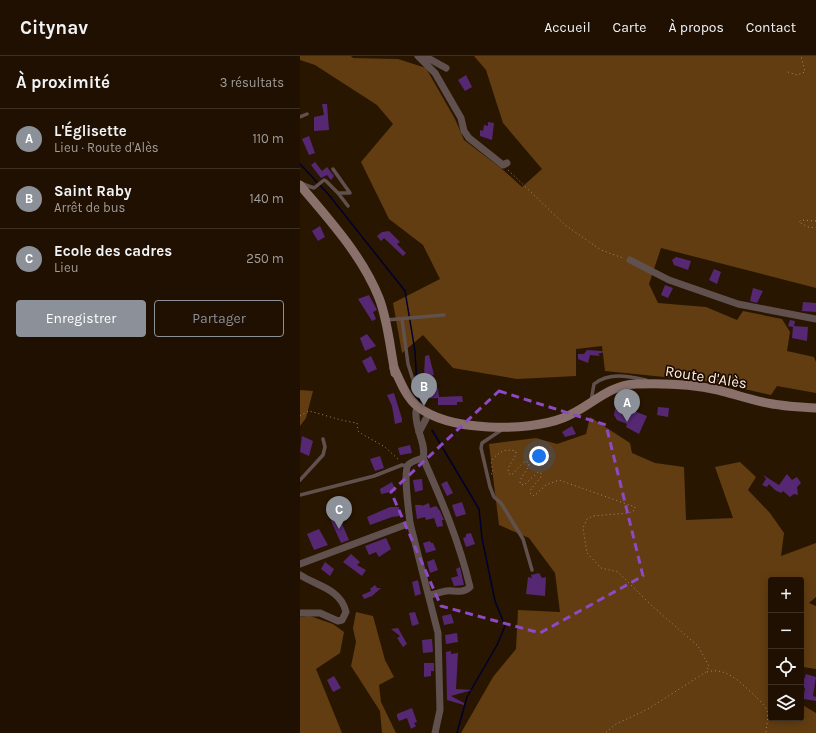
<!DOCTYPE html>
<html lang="fr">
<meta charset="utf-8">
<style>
:root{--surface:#1f1001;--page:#2c1e10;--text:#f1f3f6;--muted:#a19d99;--line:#3c3023;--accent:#8c9099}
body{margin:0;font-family:Karla,sans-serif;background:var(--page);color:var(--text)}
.controls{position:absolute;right:12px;bottom:12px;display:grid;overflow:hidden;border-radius:4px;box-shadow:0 2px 10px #0003}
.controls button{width:36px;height:36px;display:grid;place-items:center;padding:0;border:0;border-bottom:1px solid var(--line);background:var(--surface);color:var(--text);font:20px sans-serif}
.you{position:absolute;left:239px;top:400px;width:14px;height:14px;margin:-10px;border:3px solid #fff;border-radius:50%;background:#1a73e8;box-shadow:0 0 0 6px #1a73e833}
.badge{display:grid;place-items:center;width:26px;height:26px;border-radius:50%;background:var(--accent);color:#fff;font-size:13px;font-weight:700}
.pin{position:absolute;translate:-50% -33px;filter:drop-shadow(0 1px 2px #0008)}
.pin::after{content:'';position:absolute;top:21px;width:14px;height:12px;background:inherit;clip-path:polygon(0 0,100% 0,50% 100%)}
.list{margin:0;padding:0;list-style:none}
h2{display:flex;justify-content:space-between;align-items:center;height:52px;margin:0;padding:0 16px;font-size:17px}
h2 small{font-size:13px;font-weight:400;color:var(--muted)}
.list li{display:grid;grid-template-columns:26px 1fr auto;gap:12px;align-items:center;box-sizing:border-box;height:60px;padding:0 16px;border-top:1px solid var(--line)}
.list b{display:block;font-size:15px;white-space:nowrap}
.list p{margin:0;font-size:13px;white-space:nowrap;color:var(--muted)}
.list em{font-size:13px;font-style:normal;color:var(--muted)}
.actions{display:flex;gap:8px;padding:12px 16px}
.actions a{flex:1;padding:9px 0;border:1px solid var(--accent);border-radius:4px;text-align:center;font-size:14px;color:var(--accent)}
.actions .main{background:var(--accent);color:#fff}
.icon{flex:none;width:22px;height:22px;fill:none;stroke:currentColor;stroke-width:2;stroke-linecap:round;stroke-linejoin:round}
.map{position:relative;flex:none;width:516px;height:677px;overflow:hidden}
header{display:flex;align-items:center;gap:24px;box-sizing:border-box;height:56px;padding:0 20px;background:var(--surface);border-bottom:1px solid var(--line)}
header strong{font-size:19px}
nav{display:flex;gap:22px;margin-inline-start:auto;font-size:14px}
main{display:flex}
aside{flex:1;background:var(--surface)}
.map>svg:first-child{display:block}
.forest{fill:#623d11}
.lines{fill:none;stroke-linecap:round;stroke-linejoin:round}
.stream{stroke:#00002d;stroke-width:1.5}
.building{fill:#562873}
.path{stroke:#9a8978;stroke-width:1;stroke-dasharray:1 3;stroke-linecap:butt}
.lane{stroke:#61514e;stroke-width:3.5}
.street{stroke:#61514e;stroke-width:7}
.secondary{stroke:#89706b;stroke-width:9}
.marked{fill:none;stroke:#8e49c4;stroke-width:3;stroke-dasharray:8 5;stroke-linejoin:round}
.labels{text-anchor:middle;stroke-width:3.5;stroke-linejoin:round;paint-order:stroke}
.street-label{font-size:15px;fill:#fdefe1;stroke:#1f0c00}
</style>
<header>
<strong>Citynav</strong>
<nav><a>Accueil</a><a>Carte</a><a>À propos</a><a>Contact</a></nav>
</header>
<main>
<aside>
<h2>À proximité<small>3 résultats</small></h2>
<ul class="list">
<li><span class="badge">A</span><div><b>L'Églisette</b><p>Lieu · Route d'Alès</p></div><em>110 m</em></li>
<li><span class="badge">B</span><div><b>Saint Raby</b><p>Arrêt de bus</p></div><em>140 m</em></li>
<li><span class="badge">C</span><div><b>Ecole des cadres</b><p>Lieu</p></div><em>250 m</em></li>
</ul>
<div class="actions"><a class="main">Enregistrer</a><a>Partager</a></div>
</aside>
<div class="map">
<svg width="516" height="677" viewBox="0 0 516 677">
<rect width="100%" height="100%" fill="#291601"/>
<g class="forest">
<path d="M0 0H51L53 2 98 3 126 12 155 63 164 84 201 112 222 131 242 113 203 67 186 14 174 0H516V232L361 192 349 228 358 247 406 251 437 264 443 255 482 263 490 276 487 295 514 301 516 306V337L477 330 471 339 414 326 305 315 302 290 276 293V320L217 323 153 312 123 279 102 297 93 247 140 223 123 189 89 163 61 106 93 68 77 49 15 9 0 4Z"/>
<path d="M0 334 13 335 6 362 0 370Z"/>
<path d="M290 361 330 387 332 397 355 407 384 411 386 464 433 462 415 411 440 406 456 421 448 434 470 457 484 477 481 500 516 487V541L509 547 516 550V613L503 611 501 617V524H471V662H501V648L516 657V677H161L193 621 216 593 218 554 260 556 255 517 229 482 199 469 189 388 236 382 257 388 286 378Z"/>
<path d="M56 556 73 560 85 604 94 621 79 629 81 646 96 677H82L80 655 51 610 56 586 53 572Z"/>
<path d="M10 560 33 568 44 576 40 597 16 613 42 677H0V561Z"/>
</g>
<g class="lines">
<g class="stream">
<path d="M0 108 29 139 105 235 115 295 117 333 120 348"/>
<path d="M132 374 179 453 182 482 195 545 205 570 197 589 167 641 157 677"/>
</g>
</g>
<g class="building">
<path d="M166 19 172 31 165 35 158 24Z"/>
<path d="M22 48H27L29 74 14 75V61L24 59Z"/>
<path d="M188 66 194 67 192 84 180 80V74L183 75 184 69 188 70Z"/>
<path d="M9 80 15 97 9 99 2 83Z"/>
<path d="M15 106 22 115 27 111 34 120 31 124 27 119 21 122 11 109Z"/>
<path d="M20 170 25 181 18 185 12 175Z"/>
<path d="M89 175 100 186 97 188 106 197 103 200 84 182 81 185 77 180 82 176Z"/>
<path d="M376 201 391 205 388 214 374 209 372 204Z"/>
<path d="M414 213 421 216 417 228 409 224Z"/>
<path d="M365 229 373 232 368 242 361 239Z"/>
<path d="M453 232 463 235 457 247 450 245Z"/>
<path d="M69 239 77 254 73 256 76 263 72 265 58 243Z"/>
<path d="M503 246 516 247V256L502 255Z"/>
<path d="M490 264 495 265 494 270 508 271 507 285 492 282 493 271 488 270Z"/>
<path d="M67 278 76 290 65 295 60 282Z"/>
<path d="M287 294 303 295 304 296 298 298 300 300 290 299 288 307 278 303V298H284Z"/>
<path d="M129 299 134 319 124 320 125 300Z"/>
<path d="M71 300 77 313 68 317 62 305Z"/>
<path d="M138 332 139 341 162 340 163 346H157V349H138V342L124 343V333Z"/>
<path d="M94 337 102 363V366L95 368 92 350 87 339Z"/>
<path d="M358 351 369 352 368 361 357 359Z"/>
<path d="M315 353 329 358 331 354 347 360 339 378 326 371 327 368 317 364 314 359Z"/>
<path d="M272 370 276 378 265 381 262 376Z"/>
<path d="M2 380 13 385 9 400 0 396Z"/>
<path d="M110 389 112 397 100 399 98 392Z"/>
<path d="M80 400 84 412 75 415 70 403Z"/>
<path d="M487 418 492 424 497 421 501 427 497 431 498 439 494 438 490 441 483 435 481 437 475 434 469 428 467 431 462 429 466 423 463 419 479 429Z"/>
<path d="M122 423 123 434 115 436 113 424Z"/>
<path d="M147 425 153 437 147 440 141 428Z"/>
<path d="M92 426 96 435 81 438 80 433Z"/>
<path d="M162 446 166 458 156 461 152 449Z"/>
<path d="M129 447 130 452 136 450 140 455 144 464H142L143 470 137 471 134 462 126 464 125 461 117 463 115 449H122V450Z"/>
<path d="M90 451H99L100 460 92 461 70 469 67 461Z"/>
<path d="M39 461 49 484 41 487 31 465Z"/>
<path d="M19 473 28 489 14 494 7 478Z"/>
<path d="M171 477 175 488 166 491 163 482 166 481V478Z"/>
<path d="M86 482 91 493 79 501 76 496 69 499 65 490Z"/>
<path d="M130 485 131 487H133L136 494 126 497 123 487Z"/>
<path d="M51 498 60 506 57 509 66 514 62 520 43 506Z"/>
<path d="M134 503 138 514 130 517 127 506Z"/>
<path d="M25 506 34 513 30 520 21 513Z"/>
<path d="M160 511 164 529 154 530 151 522 158 520 156 513Z"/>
<path d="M239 517 242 522 246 521 245 540 226 538 228 521 232 522 231 519Z"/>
<path d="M118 524 121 538 115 540 112 526Z"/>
<path d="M75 529 77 532H81L72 540 64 543 62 539 71 535 70 533Z"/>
<path d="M115 556 119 568 112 570 109 557Z"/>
<path d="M151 558 154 567 144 569 142 560Z"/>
<path d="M98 572 107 588 103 591 97 582 100 580 91 573Z"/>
<path d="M157 577 158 586 146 588 145 579Z"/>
<path d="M132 583 133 596 123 597 122 584Z"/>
<path d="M151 595V598L158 597 156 633 172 634 151 640 164 647V649L147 644 146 596Z"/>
<path d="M124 607H134V615H131V620L124 621Z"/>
<path d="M506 618 516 621 513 640 516 641V645L503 643 505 632 501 631Z"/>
<path d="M34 620 41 632 33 636 27 624Z"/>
<path d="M112 652 117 666 114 667 116 670 111 673 107 662 99 665 97 661V658Z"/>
</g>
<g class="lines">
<g class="path">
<path d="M488 16 497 19 505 16 501 0"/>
<path d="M208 114 265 169 301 194 323 202"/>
<path d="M516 165 501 164 499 166 508 171 516 172"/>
<path d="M0 360 9 355C25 359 41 365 57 367L58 375 62 378 85 391 100 405"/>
<path d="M191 418 193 417 191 405C199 396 204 392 216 395 216 404 208 406 208 417L211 419C217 415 220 408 226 405L229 407C229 415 220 419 220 428L224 429 238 416 241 417V421L231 433 230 437 234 440 246 429 259 424 335 451V454L329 457 293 460 287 463 283 472 287 497 301 512 318 516 352 550 398 590 409 610 406 616 348 653 316 668 305 677"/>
<path d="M407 616C426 610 442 628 455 640 459 644 466 650 467 655 469 661 466 671 466 677"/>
</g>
<g class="lane">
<path d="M0 61 7 58"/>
<path d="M3 128 14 132 24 124 26 125 38 137H50L33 113"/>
<path d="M38 137 48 150"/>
<path d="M102 263 108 308 114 327 123 329"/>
<path d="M86 264 144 259"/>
<path d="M291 345 294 328C309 316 328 320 346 324"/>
<path d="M203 373 182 387 181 392 190 431 194 441 201 447 223 483 232 514"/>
<path d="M0 424 23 399 25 391 23 383"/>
<path d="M0 439 74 420 102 409 108 410"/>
</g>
<g class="street">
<path d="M118 0 135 17 161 62 164 75 169 82 203 109 207 107"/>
<path d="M119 0 126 1 146 12"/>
<path d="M330 204 369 224 438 248 516 263"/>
<path d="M119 376 126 363"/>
<path d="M123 402C142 445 159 485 170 531 163 538 154 534 146 535 140 536 135 538 130 539"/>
<path d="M110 467 138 577 140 654 135 677"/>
<path d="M0 508 110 467C109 456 103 417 108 409 111 405 118 404 123 402 127 388 114 372 116 355"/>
<path d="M0 519C17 530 41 533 46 556L42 564 38 565 20 557H0"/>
</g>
<g class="secondary">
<path d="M0 129C29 164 62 199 79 242 88 265 90 292 95 317"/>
<path d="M94 312C100 325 106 341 117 350 149 376 227 376 263 362 289 352 307 329 336 328 363 327 392 328 418 334 438 339 459 347 480 349 492 351 504 351 516 352"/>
</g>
</g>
<path class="marked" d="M199 335 306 369 343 520 240 577 141 550 91 436Z"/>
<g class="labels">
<g class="street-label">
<text transform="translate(406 321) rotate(9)" y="5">Route d'Alès</text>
</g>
</g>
</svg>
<div class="controls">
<button>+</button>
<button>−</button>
<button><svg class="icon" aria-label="locate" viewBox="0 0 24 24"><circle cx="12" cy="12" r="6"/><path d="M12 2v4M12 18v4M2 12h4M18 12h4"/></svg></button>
<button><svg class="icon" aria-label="layers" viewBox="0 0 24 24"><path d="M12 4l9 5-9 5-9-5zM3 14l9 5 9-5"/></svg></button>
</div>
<div class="you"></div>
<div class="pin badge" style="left:327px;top:366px">A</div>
<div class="pin badge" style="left:124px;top:350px">B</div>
<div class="pin badge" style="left:39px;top:473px">C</div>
</div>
</main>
